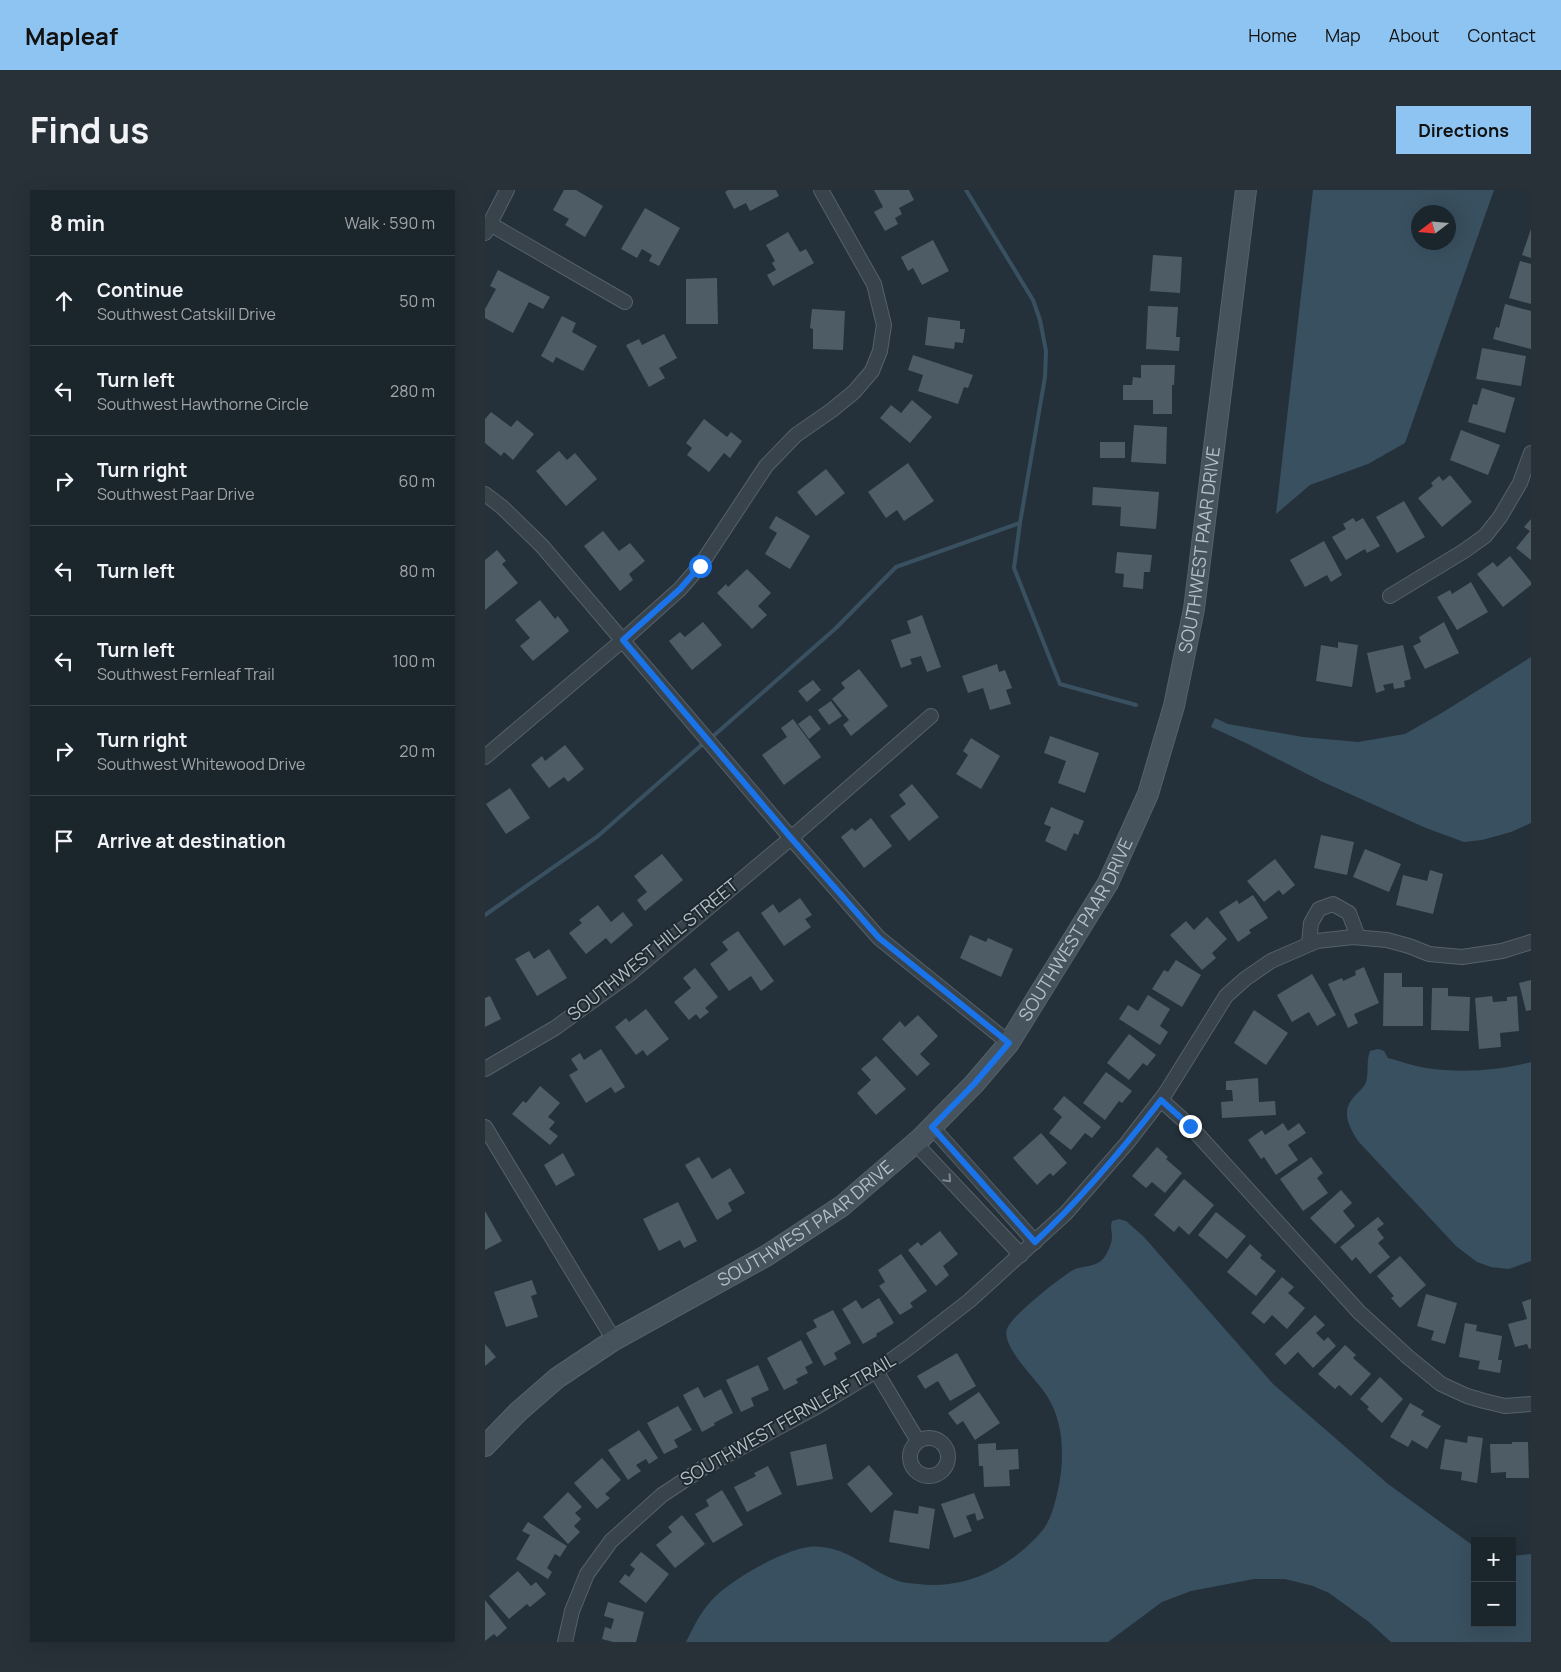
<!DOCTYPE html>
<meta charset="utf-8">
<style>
:root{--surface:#1b252c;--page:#283138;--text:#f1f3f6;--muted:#a0a5a9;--line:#394248;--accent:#8ec4f1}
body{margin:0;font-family:Manrope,sans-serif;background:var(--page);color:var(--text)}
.controls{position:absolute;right:15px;bottom:15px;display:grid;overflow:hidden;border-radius:0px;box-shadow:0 5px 20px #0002}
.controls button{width:45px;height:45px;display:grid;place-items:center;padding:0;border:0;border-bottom:1px solid var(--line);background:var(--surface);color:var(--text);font:25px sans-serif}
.compass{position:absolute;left:926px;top:15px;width:45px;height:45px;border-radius:50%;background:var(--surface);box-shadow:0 5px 20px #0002;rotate:254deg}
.stop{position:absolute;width:15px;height:15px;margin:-11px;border:4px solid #1a73e8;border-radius:50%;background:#fff}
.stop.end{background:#1a73e8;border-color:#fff;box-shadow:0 1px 5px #0008}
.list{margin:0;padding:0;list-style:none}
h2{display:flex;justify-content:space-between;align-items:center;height:65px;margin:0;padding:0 20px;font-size:21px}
h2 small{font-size:16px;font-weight:400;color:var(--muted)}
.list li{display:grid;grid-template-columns:32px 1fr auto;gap:15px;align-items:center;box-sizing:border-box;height:90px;padding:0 20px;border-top:1px solid var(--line)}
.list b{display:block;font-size:19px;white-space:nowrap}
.list p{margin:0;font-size:16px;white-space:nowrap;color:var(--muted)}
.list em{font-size:16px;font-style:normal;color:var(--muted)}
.icon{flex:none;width:28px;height:28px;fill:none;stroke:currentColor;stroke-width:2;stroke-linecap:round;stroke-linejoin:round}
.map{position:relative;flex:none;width:1046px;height:1452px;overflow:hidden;border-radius:0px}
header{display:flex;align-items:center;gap:30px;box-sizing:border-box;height:70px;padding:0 25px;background:var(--accent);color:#111}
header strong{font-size:24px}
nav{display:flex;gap:28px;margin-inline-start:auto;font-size:18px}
.intro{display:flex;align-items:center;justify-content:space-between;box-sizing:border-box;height:120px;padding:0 30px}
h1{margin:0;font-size:35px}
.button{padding:12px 22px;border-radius:0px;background:var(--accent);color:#111;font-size:18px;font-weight:700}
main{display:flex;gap:30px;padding:0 30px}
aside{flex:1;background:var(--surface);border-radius:0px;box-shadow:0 5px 20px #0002}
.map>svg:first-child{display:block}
.water{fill:#395060;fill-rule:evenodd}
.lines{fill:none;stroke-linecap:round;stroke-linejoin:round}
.stream{stroke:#395060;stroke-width:4}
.building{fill:#4d5c65}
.street-casing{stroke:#566168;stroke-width:16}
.secondary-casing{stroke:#566168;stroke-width:22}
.street{stroke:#38434b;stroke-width:14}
.secondary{stroke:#46535d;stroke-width:20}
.oneway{stroke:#7c878f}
.route{stroke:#1a73e8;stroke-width:6}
.labels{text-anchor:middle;stroke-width:4;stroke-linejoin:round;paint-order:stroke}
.street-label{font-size:18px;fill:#b3bec6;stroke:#1d282f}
</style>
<header>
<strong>Mapleaf</strong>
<nav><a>Home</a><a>Map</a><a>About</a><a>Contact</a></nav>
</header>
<div class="intro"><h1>Find us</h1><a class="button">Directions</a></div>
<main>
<aside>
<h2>8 min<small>Walk · 590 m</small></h2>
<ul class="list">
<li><svg class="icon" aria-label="ahead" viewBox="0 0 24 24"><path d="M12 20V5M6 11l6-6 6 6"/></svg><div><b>Continue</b><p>Southwest Catskill Drive</p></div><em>50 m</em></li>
<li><svg class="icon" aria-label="left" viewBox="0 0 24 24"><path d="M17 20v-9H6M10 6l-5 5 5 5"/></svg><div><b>Turn left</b><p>Southwest Hawthorne Circle</p></div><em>280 m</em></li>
<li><svg class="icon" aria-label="right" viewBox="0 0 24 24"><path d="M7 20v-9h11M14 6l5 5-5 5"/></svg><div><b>Turn right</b><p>Southwest Paar Drive</p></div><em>60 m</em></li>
<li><svg class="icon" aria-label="left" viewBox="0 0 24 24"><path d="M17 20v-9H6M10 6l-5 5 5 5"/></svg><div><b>Turn left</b></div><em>80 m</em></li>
<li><svg class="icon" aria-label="left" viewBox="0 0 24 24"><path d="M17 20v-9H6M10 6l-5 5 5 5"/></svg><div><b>Turn left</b><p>Southwest Fernleaf Trail</p></div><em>100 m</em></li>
<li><svg class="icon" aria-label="right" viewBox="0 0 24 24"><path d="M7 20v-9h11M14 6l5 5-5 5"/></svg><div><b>Turn right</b><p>Southwest Whitewood Drive</p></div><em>20 m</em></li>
<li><svg class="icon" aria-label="arrive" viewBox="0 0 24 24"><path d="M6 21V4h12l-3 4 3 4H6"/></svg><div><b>Arrive at destination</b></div></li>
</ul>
</aside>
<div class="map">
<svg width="1046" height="1452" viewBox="0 0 1046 1452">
<rect width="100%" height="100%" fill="#24313a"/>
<g class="water">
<path d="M828 0H1009L920 253 883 274 825 295 791 324ZM964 22V52H934V22Z"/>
<path d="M1046 467V633L1026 642 997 650 979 652 941 638 838 592 763 554 726 537 730 528 743 534 818 547 873 552 920 544 955 524Z"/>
<path d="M893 859 899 861 903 868C915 871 928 876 941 878 975 883 1013 881 1046 872V1071L1024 1079 1006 1077 992 1072 971 1056 873 951C864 937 856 922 868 908 872 903 879 898 881 892 884 882 881 872 885 861Z"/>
<path d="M634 1029 641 1031 659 1047 788 1194 903 1294 990 1357V1433H1027V1366L1046 1364V1452H906L884 1432 844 1403 828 1396 800 1389H769L706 1401 677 1412 623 1452H201C208 1438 215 1423 226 1411 244 1391 297 1360 324 1357 330 1356 341 1357 348 1359 371 1365 390 1383 413 1391 419 1393 426 1393 433 1394 481 1400 526 1377 557 1341 566 1330 570 1313 573 1300 578 1278 579 1250 572 1228 570 1220 565 1210 560 1203 550 1188 516 1156 522 1139 527 1125 575 1088 588 1080 598 1075 610 1078 618 1069 622 1064 627 1054 627 1047 627 1041 625 1038 627 1031Z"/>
</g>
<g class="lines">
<g class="stream">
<path d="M481 0 548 110 555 130 561 161 560 187 535 333 529 378 575 494 651 515"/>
<path d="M226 548 351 438 411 377 535 333"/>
<path d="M0 725 113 646 220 552"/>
</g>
</g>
<g class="building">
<path d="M79 0H91L118 16 100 47 80 35 84 29 68 20Z"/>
<path d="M243 0H291L294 6 265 21 261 13 249 19 240 2Z"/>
<path d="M389 0H424L429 10 414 18 417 24 410 28 413 34 400 41 389 22 398 17Z"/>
<path d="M160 18 195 38 174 76 164 71 167 65 157 59 152 68 136 59Z"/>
<path d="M1046 39V68L1037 65Z"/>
<path d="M303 42 315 62 321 59 329 73 288 96 282 85 291 80 287 73 290 71 281 55Z"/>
<path d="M448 50 464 81 437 95 428 78 423 81 416 67Z"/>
<path d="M668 65 697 67 695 103 665 101Z"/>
<path d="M1035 71 1046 74V114L1024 108Z"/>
<path d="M13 80 65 107 58 119 44 112 28 143 0 128V119L11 99 5 96Z"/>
<path d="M232 88 233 134H201V89Z"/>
<path d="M1020 114 1046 121V159L1008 149 1011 137 1014 138Z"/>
<path d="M663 116 693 117 691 147H695L694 161 661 159Z"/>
<path d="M327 119 360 121 358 160 328 159V139L325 138Z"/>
<path d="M77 126 91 133 87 142 112 156 98 181 71 167 68 173 56 166Z"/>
<path d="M443 127 475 131V139H480L478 153 470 152 469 159 440 155Z"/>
<path d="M179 144 192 168 174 178 180 188 164 197 141 155 154 149 157 155Z"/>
<path d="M997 158 1041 166 1036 196 991 189Z"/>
<path d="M428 165 488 185 483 198 479 197 473 214 433 201 438 185 423 180Z"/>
<path d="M656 175H690L689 195H687V224H668V210H638V195H647L648 187 656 188Z"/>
<path d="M997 198 1030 208 1020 243 983 232 988 214 992 215Z"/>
<path d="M427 210 447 227 425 253 395 228 406 215 416 223Z"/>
<path d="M6 222 26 237 32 230 49 244 28 270 19 262 16 266 0 253V229Z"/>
<path d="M219 229 242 247 246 242 257 251 245 268 239 263 224 282 202 265 207 258 201 253Z"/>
<path d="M649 235 682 237 681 274 646 272Z"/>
<path d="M976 240 1015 255 1003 285 965 270Z"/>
<rect x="615" y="252" width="25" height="16"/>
<path d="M74 261 82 270 90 263 112 289 81 316 51 281Z"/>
<path d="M423 273 449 311 419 331 412 320 401 328 383 302Z"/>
<path d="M341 279 360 303 331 326 312 302Z"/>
<path d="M965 285 987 312 957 337 933 308 948 296 946 293 954 286 958 291Z"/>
<path d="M608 297 674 302 671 339 635 336 636 317 607 315Z"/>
<path d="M919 311 940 347 912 363 891 327Z"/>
<path d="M291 326 325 346 305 379 280 364 292 343 284 338Z"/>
<path d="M868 328 871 332 878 328 895 356 882 363 880 359 861 370 847 347 861 339 858 334Z"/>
<path d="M1046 329V370L1031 358 1045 341 1039 337Z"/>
<path d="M118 341 134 361 145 353 160 371 144 384 148 390 135 401 99 356Z"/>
<path d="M839 351 857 385 846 392 842 385 820 397 805 370Z"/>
<path d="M12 360 21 371 17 374 33 393 0 420V370Z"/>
<path d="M632 362 667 365 665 382H659L658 399 638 397 639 384 630 383Z"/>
<path d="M1025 366 1046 392V395L1018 417 992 384 1008 372 1012 377Z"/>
<path d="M262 379 286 403 273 416 282 425 267 439 232 403 241 394 243 397Z"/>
<path d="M986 392 1003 422 972 440 952 407 965 400 967 404Z"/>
<path d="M55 410 70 429 73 426 84 441 48 471 35 456 45 448 30 430Z"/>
<path d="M437 425 456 477 442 482 436 466 425 469 427 474 416 478 406 450 426 443 422 431Z"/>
<path d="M218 432 237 455 207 480 184 451 195 442 200 447Z"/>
<path d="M959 432 974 463 940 479 928 456 936 452 934 447Z"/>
<path d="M853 452 873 455 867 497 831 491 836 455 853 458Z"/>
<path d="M918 455 926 489 919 491 920 497 909 499 908 493 898 495 900 500 891 503 882 463Z"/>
<path d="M512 474 514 482 520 480 527 498 521 500 526 514 505 520 498 498 483 503 477 486Z"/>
<path d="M374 479 403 516 366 546 358 535 364 530 347 509 360 498 356 493Z"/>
<path d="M328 490 336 500 322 512 313 501Z"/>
<path d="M346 511 357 526 344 535 333 520Z"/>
<path d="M325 525 336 539 324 549 313 534Z"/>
<path d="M308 529 336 567 299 595 277 565 302 547 296 538Z"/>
<path d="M565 546 614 563 600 603 573 593 581 571 559 563Z"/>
<path d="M486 548 515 566 496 599 471 584 483 565 478 561Z"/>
<path d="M80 555 99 579 83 592 79 587 64 598 46 575 57 566 60 571Z"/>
<path d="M427 594 454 627 424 651 405 626 421 614 414 605Z"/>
<path d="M25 598 45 628 21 644 1 614Z"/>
<path d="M566 617 599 631 593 645 589 643 581 661 560 651 566 637 559 634Z"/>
<path d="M386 628 407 656 379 678 356 647 367 638 370 641Z"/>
<path d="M836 645 869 652 862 685 829 678Z"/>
<path d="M880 659 916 674 904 702 868 687Z"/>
<path d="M177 664 198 690 160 721 152 710 162 702 149 686Z"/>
<path d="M790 669 810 695 798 705 794 700 779 712 762 691Z"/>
<path d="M945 680 958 684 948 724 911 715 918 685 942 691Z"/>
<path d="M768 705 783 728 764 740 766 743 753 752 734 722 752 710 754 714Z"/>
<path d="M315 708 327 725 320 729 326 737 299 756 276 723 288 714 294 723Z"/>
<path d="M113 715 126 732 138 722 148 735 126 754 121 748 101 764 84 743 97 733 94 730Z"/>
<path d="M722 727 742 749 727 763 731 768 717 780 685 745 701 731 709 740Z"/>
<path d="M253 741 289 791 276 801 266 786 244 801 225 774 243 760 237 752Z"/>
<path d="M485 745 501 752 503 748 528 759 516 787 475 768Z"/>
<path d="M64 759 82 788 52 806 30 769 44 761 49 769Z"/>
<path d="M691 770 716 785 697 817 667 799 679 780 683 782Z"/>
<path d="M879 777 894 813 869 824 873 833 863 838 843 794 857 788 858 791 871 785 870 781Z"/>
<path d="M210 778 233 807 220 818 224 822 215 829 211 824 204 830 189 812 206 798 198 788Z"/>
<path d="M899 783H917V797H938V836H898Z"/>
<path d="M827 784 851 825 832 836 824 822 807 832 792 805Z"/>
<path d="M1046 790V820L1041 821 1034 793Z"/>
<path d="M947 798H963V806L985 807 984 841 946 840Z"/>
<path d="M663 805 685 819 675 836 683 842 675 855 634 829 643 815 653 821Z"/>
<path d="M5 806 16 829 0 837V808Z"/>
<path d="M1007 806 1008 812 1022 811V807L1032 806 1034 841 1015 843 1016 857 994 859 990 808Z"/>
<path d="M161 819 184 849 162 866 158 860 151 865 130 837 141 828 144 832Z"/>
<path d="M769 820 803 843 781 875 749 853Z"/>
<path d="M433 825 453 846 435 864 445 874 432 886 397 849 415 831 420 837Z"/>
<path d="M644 844 671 865 662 876 658 873 644 890 622 873Z"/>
<path d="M116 859 140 897 130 903 126 897 101 913 84 885 93 880 86 869 95 863 99 870Z"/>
<path d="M391 866 421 899 391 925 372 903 386 890 376 879Z"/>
<path d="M621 882 647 901 637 913 634 911 620 930 598 913Z"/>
<path d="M773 888 774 912 790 911 791 925 737 928 736 912 748 911 747 900H741V891Z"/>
<path d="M55 896 75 913 63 927 70 932 64 939 73 946 65 955 27 924 38 911 41 913Z"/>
<path d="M579 906 616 937 607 948 600 943 586 960 564 943 577 927 568 919Z"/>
<path d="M798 933 803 941 814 933 821 943 803 955 813 970 791 985 779 967 776 969 763 950 777 940 780 945Z"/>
<path d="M556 943 582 973 568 986 565 983 552 995 528 968Z"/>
<path d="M672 957 683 967 681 969 697 983 680 1003 667 992 661 998 647 986Z"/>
<path d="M78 963 90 985 71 996 59 975Z"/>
<path d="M214 967 227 989 245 978 260 1003 243 1013 247 1021 232 1030 200 975Z"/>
<path d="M826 967 838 983 832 988 843 1003 818 1021 795 989Z"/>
<path d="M699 989 729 1015 704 1045 694 1036 689 1042 669 1025Z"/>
<path d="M856 1000 867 1013 858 1021 870 1036 850 1054 825 1028Z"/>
<path d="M193 1012 212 1051 199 1058 195 1050 174 1061 158 1029Z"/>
<path d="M0 1021 17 1051 0 1060Z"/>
<path d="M731 1022 761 1046 742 1069 713 1045Z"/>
<path d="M893 1027 899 1034 892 1039 899 1048 893 1053 905 1067 885 1084 871 1067 867 1071 855 1057Z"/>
<path d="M455 1041 473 1064 458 1076 464 1085 451 1096 423 1060 433 1052 436 1056Z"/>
<path d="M765 1054 777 1065 775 1068 791 1081 771 1106 742 1082Z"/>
<path d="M416 1064 442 1101 425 1113 428 1117 415 1125 394 1096 400 1092 393 1080Z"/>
<path d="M915 1066 941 1095 915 1118 906 1108 909 1106 892 1086Z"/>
<path d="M797 1087 809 1097 803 1103 820 1118 802 1139 787 1125 779 1134 766 1123Z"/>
<path d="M47 1090 52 1104 46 1106 53 1127 21 1137 9 1102Z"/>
<path d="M941 1104 972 1113 960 1154 946 1150 949 1141 932 1136Z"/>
<path d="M394 1108 409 1133 391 1144 392 1146 378 1154 357 1119 371 1110 377 1119Z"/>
<path d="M1046 1109V1158L1044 1159 1042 1154 1030 1157 1023 1134 1042 1129 1037 1112Z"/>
<path d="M348 1120 366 1153 349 1163 352 1169 339 1176 321 1143 332 1137 328 1130Z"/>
<path d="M830 1125 840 1135 831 1143 839 1151 843 1147 851 1156 828 1178 813 1162 800 1175 790 1164Z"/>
<path d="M980 1133 992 1135 991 1141 1017 1146 1013 1170H1017L1015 1183 993 1179 995 1171 974 1167Z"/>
<path d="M316 1150 328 1173 320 1177 323 1183 311 1189 313 1193 299 1200 282 1168Z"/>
<path d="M0 1154 11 1167 0 1176Z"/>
<path d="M860 1155 871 1165 868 1168 886 1184 866 1206 854 1195 850 1199 833 1184Z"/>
<path d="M472 1163 491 1196 465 1211 453 1191 440 1199 432 1186Z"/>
<path d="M273 1175 284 1200 266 1208 269 1216 256 1222 241 1190Z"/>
<path d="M895 1187 918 1209 897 1233 882 1219 884 1217 875 1209Z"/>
<path d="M213 1197 219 1208 236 1199 248 1223 229 1233 230 1235 217 1242 198 1205Z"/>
<path d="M494 1202 515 1233 490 1250 478 1231 472 1235 463 1223Z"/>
<path d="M925 1213 939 1221 936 1225 956 1236 942 1259 927 1250 923 1257 905 1247Z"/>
<path d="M193 1216 207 1240 189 1250 193 1257 179 1264 162 1233Z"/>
<path d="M154 1240 173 1268 164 1274 161 1269 151 1275 156 1281 143 1290 123 1260Z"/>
<path d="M983 1246 998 1248 992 1293 976 1290 977 1282 955 1279 960 1249 982 1253Z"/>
<path d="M1027 1252H1043L1044 1288H1021V1282L1006 1283 1005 1254H1027Z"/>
<path d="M511 1253V1260L533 1259 534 1279 524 1280 525 1296 499 1297 498 1276H494L493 1254Z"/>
<path d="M341 1254 348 1289 312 1296 305 1262Z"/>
<path d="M117 1268 136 1290 120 1304 125 1308 112 1319 89 1293Z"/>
<path d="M384 1275 408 1304 386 1323 362 1294Z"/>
<path d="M283 1276 297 1304 262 1322 249 1297 271 1286 269 1283Z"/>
<path d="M237 1300 258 1335 228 1353 210 1324 224 1316 221 1310Z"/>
<path d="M83 1302 97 1317 90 1323 96 1329 89 1336 95 1342 83 1354 58 1327Z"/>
<path d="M489 1303 499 1328 492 1331 490 1323 481 1326 487 1341 469 1348 456 1314Z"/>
<path d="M434 1316 450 1319 444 1359 404 1352 409 1320 433 1324Z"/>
<path d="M197 1325 220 1354 190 1378 171 1355 187 1342 183 1337Z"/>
<path d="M43 1332 82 1356 75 1367 70 1364 62 1378 67 1382 63 1389 31 1369 45 1345 37 1341Z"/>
<path d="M156 1362 184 1384 161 1413 134 1392 140 1384 144 1387 150 1379 145 1375Z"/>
<path d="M33 1381 46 1396 51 1392 61 1404 45 1417 42 1414 24 1429 4 1406Z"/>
<path d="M0 1410 22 1438 12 1447 9 1444 0 1451Z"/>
<path d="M123 1412 159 1422 151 1452H128L117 1449 120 1437 126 1439 129 1429 119 1426Z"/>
</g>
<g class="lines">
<defs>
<g id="street">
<path d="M5 34 140 112"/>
<path d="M0 43 22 0"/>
<path d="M0 304 17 317 57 356 306 648 394 748 524 853"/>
<path d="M905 406 979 361 1000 346 1015 327 1035 293 1046 263"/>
<path d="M0 567 138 450 195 399 215 376 281 276 311 245 347 220 369 202 387 181 395 161 399 135 389 94 336 0"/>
<path d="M824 754 826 733 834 719 848 714 864 723 873 747"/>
<path d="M0 879 70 838 146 783 306 648 446 526"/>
<path d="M676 910 705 936 874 1122 923 1167 956 1194 982 1206 999 1211 1020 1216 1046 1214"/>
<path d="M0 937 129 1150"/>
<path d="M447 937 550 1052"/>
<path d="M430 953 536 1065"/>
<path d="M391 1181 433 1251"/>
<circle cx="444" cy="1267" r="19"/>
<path d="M80 1452 87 1421 102 1384 126 1351 177 1305 218 1278 333 1216 391 1181 426 1156 484 1111 581 1023 642 953 680 904 741 806 760 789 786 771 832 751 868 747 902 750 924 756 944 764 977 767 1017 761 1046 752"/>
</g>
<g id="secondary">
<path id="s1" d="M0 1256 33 1222 72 1188 129 1150 281 1066 357 1016 436 948 489 894 524 853 623 693 663 604 689 516 709 419 761 0"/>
</g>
</defs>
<use href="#street" class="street-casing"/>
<use href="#secondary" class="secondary-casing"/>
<use href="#street" class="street"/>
<use href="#secondary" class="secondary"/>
</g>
<defs><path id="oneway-chevron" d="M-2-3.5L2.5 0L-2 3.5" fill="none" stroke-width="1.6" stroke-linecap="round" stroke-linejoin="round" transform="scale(1.25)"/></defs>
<use class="oneway" href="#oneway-chevron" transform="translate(463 989) rotate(47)"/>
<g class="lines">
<path class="route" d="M215 376 195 399 138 450 306 648 394 748 524 853 489 894 447 937 550 1052C596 1009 637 960 676 910L705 936"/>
</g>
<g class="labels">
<g class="street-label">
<text dy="6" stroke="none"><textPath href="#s1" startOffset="1202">SOUTHWEST PAAR DRIVE</textPath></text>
<text dy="6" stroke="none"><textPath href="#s1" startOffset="798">SOUTHWEST PAAR DRIVE</textPath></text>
<text transform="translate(168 760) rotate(-39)" y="6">SOUTHWEST HILL STREET</text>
<text dy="6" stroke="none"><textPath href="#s1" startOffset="392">SOUTHWEST PAAR DRIVE</textPath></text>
<text transform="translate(303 1230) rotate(-30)" y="6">SOUTHWEST FERNLEAF TRAIL</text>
</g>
</g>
</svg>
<div class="controls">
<button>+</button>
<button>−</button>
</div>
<svg class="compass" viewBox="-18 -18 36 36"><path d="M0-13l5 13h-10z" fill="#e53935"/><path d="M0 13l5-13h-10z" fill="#a0a5a9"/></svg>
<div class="stop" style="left:215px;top:376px"></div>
<div class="stop end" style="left:705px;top:936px"></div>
</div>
</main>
